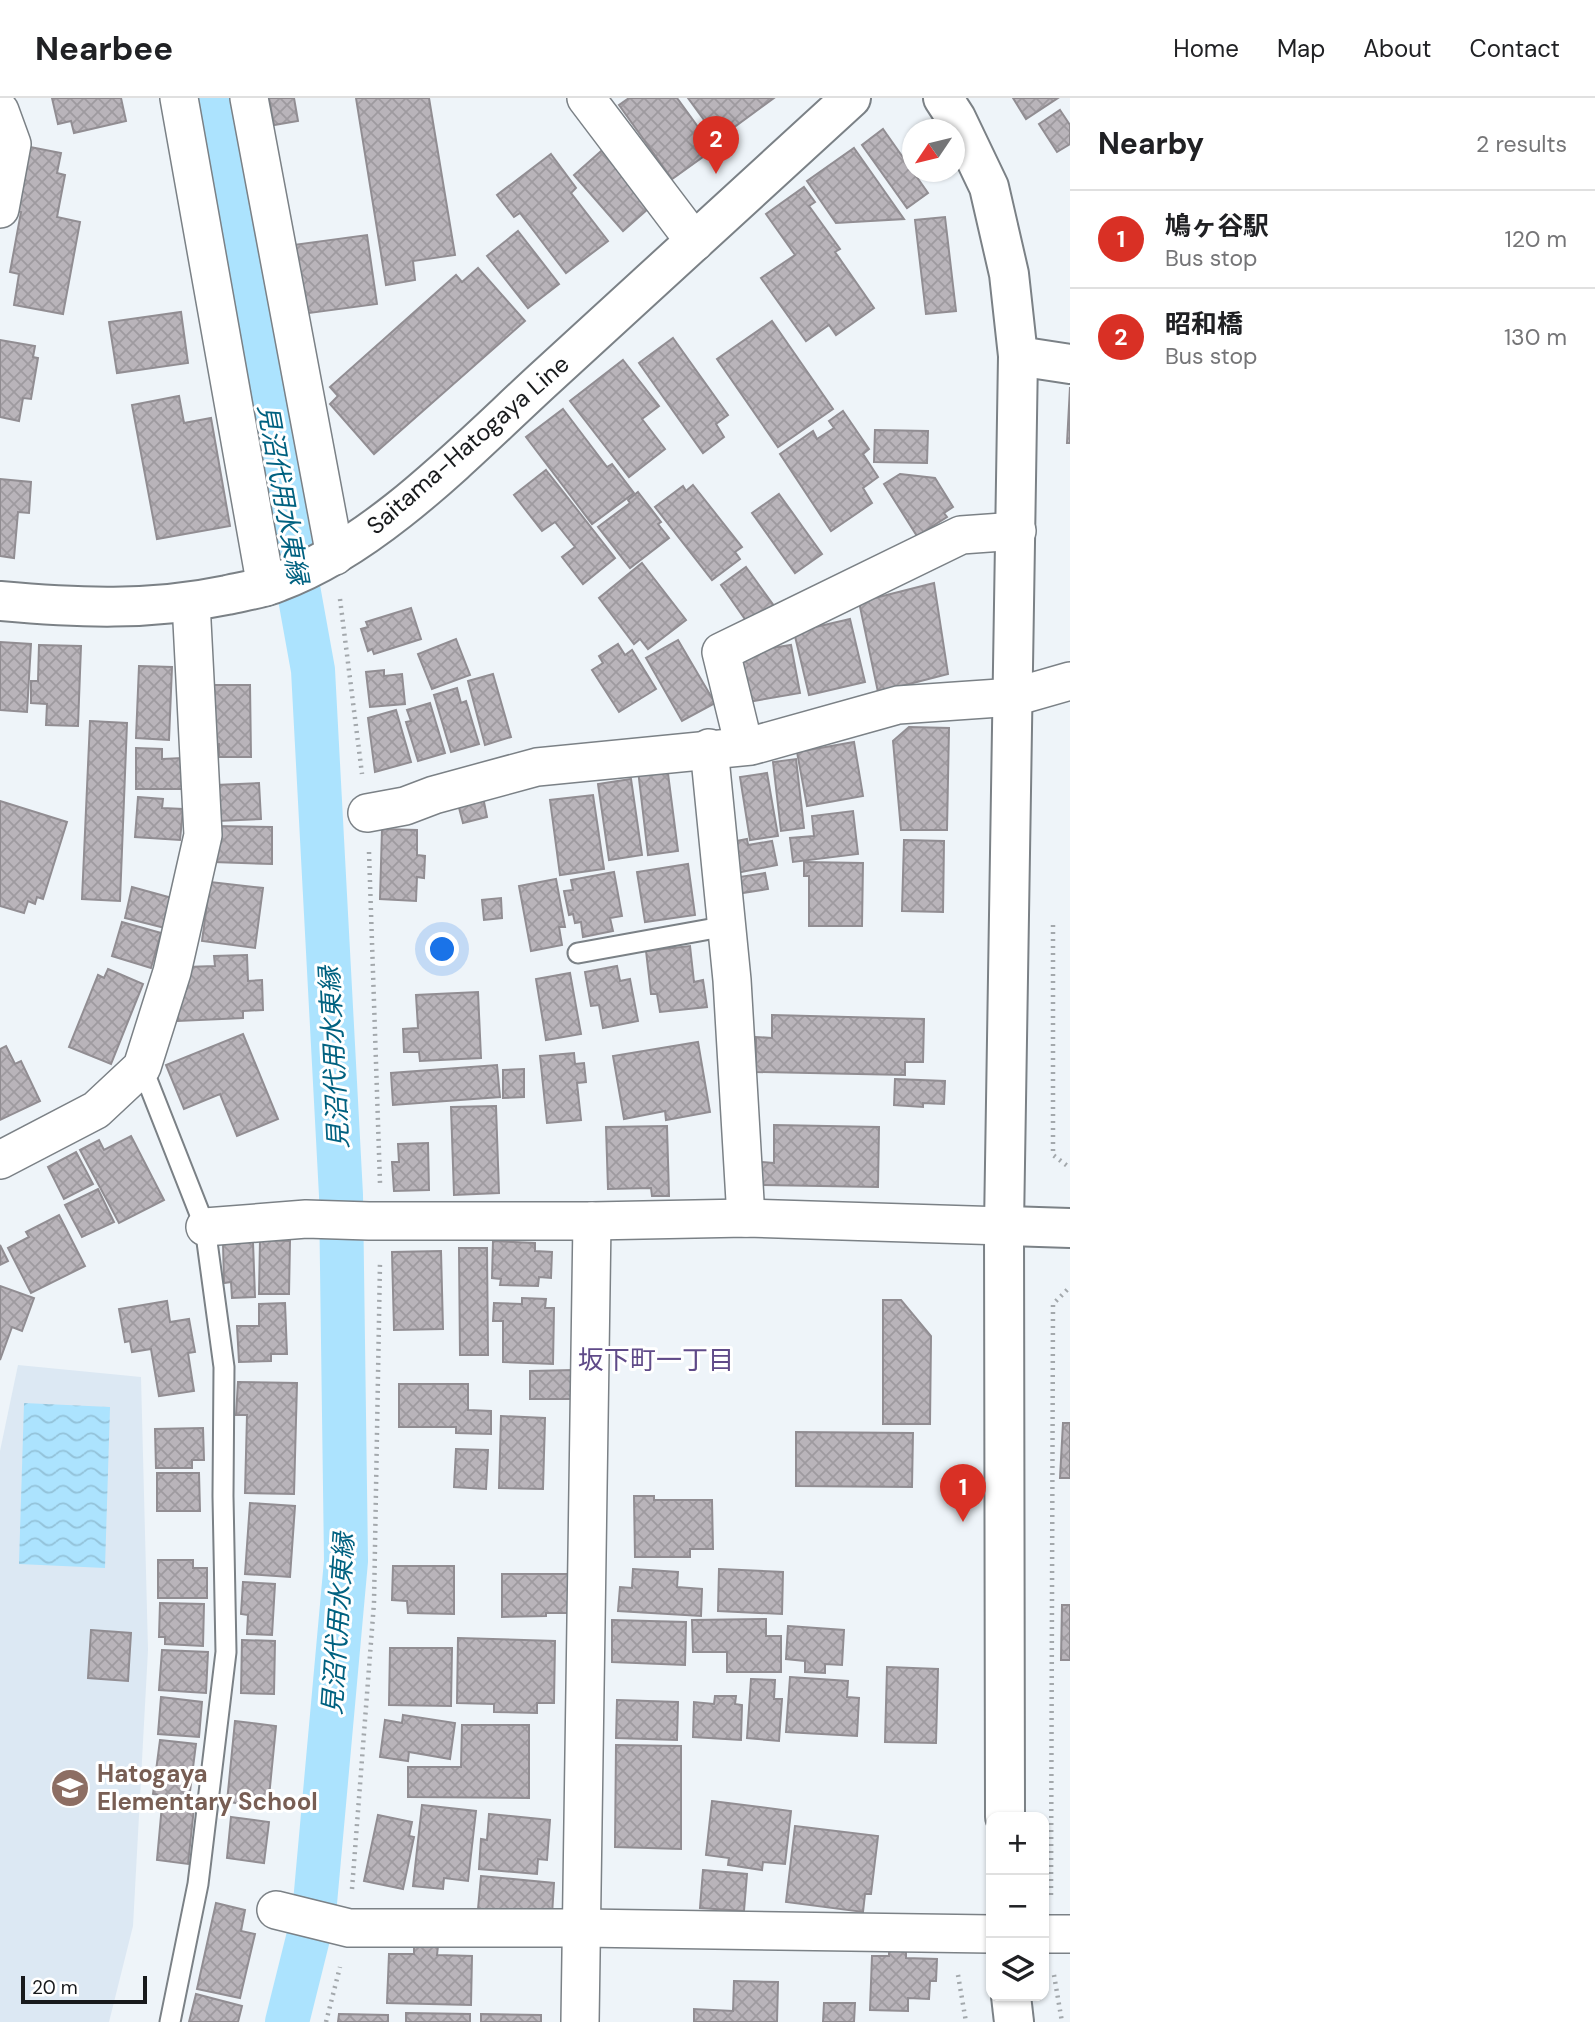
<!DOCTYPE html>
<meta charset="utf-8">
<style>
:root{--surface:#fff;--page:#f2f2f2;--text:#202124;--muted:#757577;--line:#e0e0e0;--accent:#d93025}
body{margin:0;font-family:"DM Sans","Noto Sans JP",sans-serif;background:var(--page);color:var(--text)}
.controls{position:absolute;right:21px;bottom:21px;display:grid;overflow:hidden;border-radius:14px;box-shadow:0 2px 5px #0004}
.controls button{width:63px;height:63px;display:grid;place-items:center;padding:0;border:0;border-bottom:2px solid var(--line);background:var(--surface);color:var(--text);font:35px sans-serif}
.compass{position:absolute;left:902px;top:21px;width:63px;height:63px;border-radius:50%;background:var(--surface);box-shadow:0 2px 5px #0004;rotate:235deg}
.scale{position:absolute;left:21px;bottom:18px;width:126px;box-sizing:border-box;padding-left:7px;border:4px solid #181a1c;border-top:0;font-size:19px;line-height:24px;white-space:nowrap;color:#181a1c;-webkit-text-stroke:5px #fff;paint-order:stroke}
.you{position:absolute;left:443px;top:852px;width:24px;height:24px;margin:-18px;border:5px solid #fff;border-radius:50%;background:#1a73e8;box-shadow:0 0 0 10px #1a73e833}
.badge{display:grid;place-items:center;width:46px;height:46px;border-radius:50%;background:var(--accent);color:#fff;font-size:23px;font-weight:700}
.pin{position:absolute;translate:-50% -58px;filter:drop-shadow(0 2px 4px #0008)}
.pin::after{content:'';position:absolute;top:37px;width:24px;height:21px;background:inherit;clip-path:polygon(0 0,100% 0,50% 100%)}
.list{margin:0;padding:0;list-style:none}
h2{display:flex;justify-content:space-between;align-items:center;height:91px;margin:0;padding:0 28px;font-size:30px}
h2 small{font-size:23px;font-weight:400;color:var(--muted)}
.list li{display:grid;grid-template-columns:46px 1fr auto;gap:21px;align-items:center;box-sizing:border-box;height:98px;padding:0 28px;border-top:2px solid var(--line)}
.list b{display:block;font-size:26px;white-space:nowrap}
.list p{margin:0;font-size:23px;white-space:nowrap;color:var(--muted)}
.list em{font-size:23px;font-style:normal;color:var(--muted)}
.icon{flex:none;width:38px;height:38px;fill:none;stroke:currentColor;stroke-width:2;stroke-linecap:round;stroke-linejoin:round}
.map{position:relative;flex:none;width:1070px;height:1924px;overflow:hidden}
header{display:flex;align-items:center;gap:42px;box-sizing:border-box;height:98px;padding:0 35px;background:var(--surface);border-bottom:2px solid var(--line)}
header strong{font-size:33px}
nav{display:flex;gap:38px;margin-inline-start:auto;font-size:24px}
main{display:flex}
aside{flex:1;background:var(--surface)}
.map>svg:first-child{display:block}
.built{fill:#dce8f3}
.water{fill:url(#water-waves)}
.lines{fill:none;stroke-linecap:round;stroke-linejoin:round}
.canal{stroke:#ace3fe;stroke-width:44}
.building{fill:url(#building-cross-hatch);stroke:#918d92;stroke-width:2}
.service-casing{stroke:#7b8186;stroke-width:23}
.minor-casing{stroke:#7b8186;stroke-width:40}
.tertiary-casing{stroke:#7b8186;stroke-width:42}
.secondary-casing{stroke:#7b8186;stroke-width:42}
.path{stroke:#a3a8ac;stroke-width:4.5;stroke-dasharray:2 5;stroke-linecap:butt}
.service{stroke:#fff;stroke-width:19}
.minor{stroke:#fff;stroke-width:37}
.tertiary{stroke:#fff;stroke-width:38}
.secondary{stroke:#fff;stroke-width:38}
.labels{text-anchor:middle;stroke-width:6;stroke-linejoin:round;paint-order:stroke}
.street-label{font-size:24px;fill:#181a1c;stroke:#fff}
.education-label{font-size:24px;font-weight:bold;fill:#785e54;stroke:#fff;text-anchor:start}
.water-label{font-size:26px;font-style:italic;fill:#006180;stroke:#fff}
.neighbourhood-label{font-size:26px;fill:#5f4a88;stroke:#fff}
</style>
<header>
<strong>Nearbee</strong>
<nav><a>Home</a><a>Map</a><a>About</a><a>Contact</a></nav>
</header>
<main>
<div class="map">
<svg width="1070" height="1924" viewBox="0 0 1070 1924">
<defs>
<pattern id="water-waves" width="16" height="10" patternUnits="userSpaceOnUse" patternTransform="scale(1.75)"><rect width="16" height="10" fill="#ace3fe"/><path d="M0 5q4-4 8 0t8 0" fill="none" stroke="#93c2d9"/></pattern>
<pattern id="building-cross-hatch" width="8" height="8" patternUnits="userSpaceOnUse" patternTransform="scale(1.75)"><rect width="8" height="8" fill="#b9b4ba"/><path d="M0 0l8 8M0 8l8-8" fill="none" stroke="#9e9a9f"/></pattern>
</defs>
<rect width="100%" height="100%" fill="#eef4f9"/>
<path class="built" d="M18 1267 141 1279 148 1552 133 1828 109 1924H0V1353Z"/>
<path class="water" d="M24 1305 110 1309 105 1470 19 1466Z"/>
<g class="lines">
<path class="canal" d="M213 0 246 201 313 572 341 1097 346 1463 314 1816 287 1924"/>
</g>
<g class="building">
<path d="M52 0H121L126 23 74 35 71 23 58 26Z"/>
<path d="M269 0H294L298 23 274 27Z"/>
<path d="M356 0H429L455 157 413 163 415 182 386 187Z"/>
<path d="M629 0H677L714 51 672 81 619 7Z"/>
<path d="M688 0H774L718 41Z"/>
<path d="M1013 0H1058L1026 21Z"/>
<path d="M1060 12 1070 27V46L1057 54 1039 26Z"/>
<path d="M883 31 928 95 907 110 862 47Z"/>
<path d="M608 47 657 103 623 133 574 77Z"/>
<path d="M25 48 61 55 57 75 65 77 57 119 80 124 63 216 14 207 19 176 10 174 21 114 7 111Z"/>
<path d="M854 50 904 121 836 125 807 83Z"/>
<path d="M551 56 576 90 571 95 608 143 566 175 520 115 514 119 497 97Z"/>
<path d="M804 89 815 104 809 108 840 151 835 154 874 210 836 237 829 227 806 243 761 180 795 157 766 116Z"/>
<path d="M945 119 956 213 926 216 915 122Z"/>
<path d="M518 133 559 186 528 210 487 158Z"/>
<path d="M367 137 377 206 302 216 293 147Z"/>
<path d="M478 170 525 223 374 356 330 306 338 298 330 289 456 177 462 184Z"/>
<path d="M181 214 188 265 117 275 109 224Z"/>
<path d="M772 223 833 311 778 349 717 261Z"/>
<path d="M673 240 728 317 716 326 724 339 703 355 639 265Z"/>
<path d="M0 242 35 248 33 259 38 260 31 301 23 300 19 323 0 319Z"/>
<path d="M623 262 659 308 642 321 665 351 629 379 570 303Z"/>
<path d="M1070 289V345H1067Z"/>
<path d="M179 298 184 325 211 320 230 428 157 441 132 307Z"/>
<path d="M563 311 607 369 612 366 634 395 592 426 526 339Z"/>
<path d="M843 313 869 351 863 356 878 379 863 390 872 405 831 433 780 356 813 333 817 341 834 330 829 323Z"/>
<path d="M875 332 928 333 927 365 874 364Z"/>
<path d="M546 372 615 460 583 486 562 459 575 449 555 424 542 433 514 397Z"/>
<path d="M900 376 935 380 953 409 944 415 947 419 917 438 884 386Z"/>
<path d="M0 381 31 384 29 415 18 414 14 460 0 458Z"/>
<path d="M693 387 742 449 735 454 740 461 712 482 655 409 683 388 686 393Z"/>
<path d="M638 394 661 424 658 426 669 440 630 470 598 429 630 405 628 402Z"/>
<path d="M779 396 822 456 795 475 752 415Z"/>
<path d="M642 465 686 522 648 551 640 541 634 546 599 500Z"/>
<path d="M746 469 777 512 764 520 760 514 747 524 721 487Z"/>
<path d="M934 485 948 576 878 594 859 504Z"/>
<path d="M411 510 421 541 374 556 372 551 368 553 361 531 368 529 366 524Z"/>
<path d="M850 521 865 584 809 597 794 534Z"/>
<path d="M456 541 470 577 432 591 418 556Z"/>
<path d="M678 542 715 605 682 623 646 560Z"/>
<path d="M0 544 31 546 27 614 0 612Z"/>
<path d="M618 546 625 557 632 552 656 591 619 614 592 572 603 565 599 558Z"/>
<path d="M39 547 81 548 78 628 46 627 47 606 31 605V583H38Z"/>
<path d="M791 547 800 595 748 604 740 555Z"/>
<path d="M139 568 172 569 169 642 136 640Z"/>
<path d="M384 572V578L402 576 405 606 370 609 366 574Z"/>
<path d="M493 576 511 639 485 647 468 583Z"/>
<path d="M208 587H250L251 659H219V646L209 647Z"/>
<path d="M457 590 461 605 466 603 479 646 451 654 434 597Z"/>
<path d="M430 605 445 655 418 663 406 624 411 623 407 612Z"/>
<path d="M396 612 411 664 375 674 368 620Z"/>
<path d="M90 623 127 625 120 803 82 801Z"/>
<path d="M909 629 949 630 947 732H901L893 643Z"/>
<path d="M854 644 863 698 807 708 797 654Z"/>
<path d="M136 650 162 651V661L182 660 183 691H136Z"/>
<path d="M796 661 804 730 781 733 773 664Z"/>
<path d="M667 668 678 753 648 757 638 672Z"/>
<path d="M767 675 778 738 750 742 740 679Z"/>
<path d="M631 681 642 757 609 762 598 686Z"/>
<path d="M259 685 261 721 218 723 216 687Z"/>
<path d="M593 697 604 771 560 777 550 702Z"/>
<path d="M138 699 163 701 162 710 183 711 180 742 135 739Z"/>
<path d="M483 699 487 719 463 725 458 706Z"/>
<path d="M0 703 67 724 43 801 37 799 35 806 28 803 24 815 0 808Z"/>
<path d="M853 713 858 756 793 764 790 740 814 738 812 718Z"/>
<path d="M215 728 272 729V766L214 764Z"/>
<path d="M382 731 417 732V757L425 758 424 780 417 779 416 803 380 801Z"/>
<path d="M747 741 748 747 772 743 777 767 731 776 726 745Z"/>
<path d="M904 742 944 743 943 814 902 813Z"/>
<path d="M804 764 863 765 862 828H809V778H804Z"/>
<path d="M688 766 695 817 645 824 637 774Z"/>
<path d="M614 774 622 818 610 820 613 833 583 839 581 824 575 825 573 816 569 817 564 793 573 792 571 782Z"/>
<path d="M765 775 768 791 736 796 733 780Z"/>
<path d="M556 781 565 829H559L562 847 531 853 519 788Z"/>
<path d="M210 784 263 790 255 850 202 843Z"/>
<path d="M132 789 172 800 165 830 125 820Z"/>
<path d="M501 800 502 820 484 822 482 802Z"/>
<path d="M122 824 161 835 151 870 112 858Z"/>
<path d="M690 848 694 884 703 882 707 909 660 914 657 896H651L646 853Z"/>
<path d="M247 857 248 883 262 882 263 912 243 913V920L178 923 177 893H186V869L215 868 214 858Z"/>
<path d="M617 868 620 883 630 881 638 923 603 930 599 907 591 908 585 874Z"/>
<path d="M108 871 143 886 111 966 69 949 98 877 104 880Z"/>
<path d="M570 875 581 936 546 942 536 881Z"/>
<path d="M478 894 481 960 420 963 419 954H404L403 931 418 930 416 897Z"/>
<path d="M772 917 924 921 923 964H905V977L756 974V939L772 940Z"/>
<path d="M243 936 278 1021 237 1038 220 996 184 1011 166 967Z"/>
<path d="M698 944 710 1014 666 1022 665 1013 624 1021 613 958Z"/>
<path d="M6 948 15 966 21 963 40 1003 0 1022V951Z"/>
<path d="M574 955 575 966 584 965 586 984 577 985 581 1022 547 1025 540 958Z"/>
<path d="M497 967 500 999 393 1007 391 975Z"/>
<path d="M524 971V999L503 1000V972Z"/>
<path d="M895 981 945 983 944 1006 923 1005V1009L894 1007Z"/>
<path d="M496 1008 499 1095 454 1097 451 1009Z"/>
<path d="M774 1027 879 1029 878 1089 761 1087V1064L774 1065Z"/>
<path d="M667 1028 669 1098H652L651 1090 608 1091 606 1029Z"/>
<path d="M131 1038 164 1102 119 1125 80 1052 99 1042 104 1052Z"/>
<path d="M428 1045 429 1092 394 1093 392 1064H399L398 1046Z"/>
<path d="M76 1054 93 1086 64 1101 48 1069Z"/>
<path d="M98 1091 114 1124 82 1139 65 1107Z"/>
<path d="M59 1117 85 1168 31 1195 8 1150 29 1139 26 1134Z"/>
<path d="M260 1142 290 1143 289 1196H259Z"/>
<path d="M493 1143 535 1145V1153L552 1154 551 1180 539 1179 538 1188 500 1187 501 1181 492 1180Z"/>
<path d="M253 1144 255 1199 232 1200 231 1184 224 1185 223 1145Z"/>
<path d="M0 1147 8 1163 0 1167Z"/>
<path d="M459 1150H487L488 1257H460Z"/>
<path d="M441 1153 443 1231 394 1232 392 1154Z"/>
<path d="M0 1188 34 1200 22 1233 12 1229 0 1262Z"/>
<path d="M522 1200 546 1201 545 1210H554L553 1266 503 1264V1223H493L494 1205 522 1206Z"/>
<path d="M883 1202H901L931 1238 930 1326H883Z"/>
<path d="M167 1203 170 1224 189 1221 195 1254 188 1255 194 1293 159 1298 151 1251 132 1254 130 1243 125 1244 119 1211Z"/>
<path d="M285 1205 287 1256H271V1263L239 1264 237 1228H259V1206Z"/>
<path d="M573 1272V1301H530V1273Z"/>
<path d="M238 1284 297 1285 294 1396 245 1395 247 1317H236Z"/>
<path d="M399 1286H468V1312L491 1313V1336L456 1335V1329H399Z"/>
<path d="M501 1318 545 1320 543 1391 499 1390Z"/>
<path d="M1063 1325H1070V1380H1060Z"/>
<path d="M203 1330 204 1362H192V1370H156L155 1331Z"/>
<path d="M796 1334 913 1335 912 1389 796 1388Z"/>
<path d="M456 1351 488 1352 486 1391 454 1389Z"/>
<path d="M157 1375H199L200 1413H157Z"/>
<path d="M634 1398H654V1402H712L713 1451H690V1459H635Z"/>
<path d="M250 1405 295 1408 290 1479 245 1476Z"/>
<path d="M158 1462H193V1470H207V1500H158Z"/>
<path d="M393 1468H454V1516L408 1515 407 1503 392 1502Z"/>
<path d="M633 1471 678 1474 677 1489 702 1491 701 1518 618 1513 620 1489 632 1490Z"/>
<path d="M719 1471 783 1474 782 1516 718 1513Z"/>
<path d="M502 1476H570V1515H546V1518L502 1519Z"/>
<path d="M243 1484 275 1486 272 1537 247 1536 248 1517 241 1516Z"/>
<path d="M160 1505 204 1506 203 1548 165 1546V1539H159Z"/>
<path d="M1062 1507H1070V1562H1061Z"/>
<path d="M766 1521V1538H781V1574H727V1554H693L692 1522Z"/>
<path d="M612 1522 686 1524 685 1567 612 1564Z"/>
<path d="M788 1528 844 1532 842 1567 825 1566V1575L805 1574V1563L786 1561Z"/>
<path d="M91 1532 131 1535 128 1583 88 1580Z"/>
<path d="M458 1540 555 1543 554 1605H537V1615L494 1614V1606L457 1605Z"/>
<path d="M242 1542 275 1543 274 1596 241 1595Z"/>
<path d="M390 1550H452L451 1608 389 1607Z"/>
<path d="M162 1552 208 1554 206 1595 159 1592Z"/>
<path d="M887 1569 938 1571 936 1645 885 1644Z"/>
<path d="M790 1579 848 1583 847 1599 859 1600 857 1638 786 1634Z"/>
<path d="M751 1581 775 1582 774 1601H782L779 1643 747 1640Z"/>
<path d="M715 1598H736L735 1606 742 1607 741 1642 693 1639 694 1604 714 1606Z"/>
<path d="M161 1599 202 1604 199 1639 158 1636Z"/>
<path d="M617 1602 678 1604 677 1642 616 1640Z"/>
<path d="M403 1617 455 1625 450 1661 409 1654 408 1663 380 1659 385 1622 402 1625Z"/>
<path d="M235 1623 276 1628 268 1709 227 1704Z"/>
<path d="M462 1627H529V1700L408 1699V1669H461Z"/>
<path d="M160 1642 196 1646 189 1701 153 1696Z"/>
<path d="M616 1647 681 1648V1751L615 1749Z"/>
<path d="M712 1703 791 1713 785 1766 763 1764 762 1772 728 1767 729 1760 706 1757Z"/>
<path d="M162 1707 194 1710 188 1766 157 1762Z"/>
<path d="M422 1707 476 1713 468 1783 444 1780 443 1791 413 1788Z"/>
<path d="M489 1716 550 1722 547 1762 538 1761 537 1776 479 1771 481 1741 487 1742Z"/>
<path d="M378 1717 412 1724 409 1738 414 1739 403 1791 364 1783Z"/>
<path d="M231 1719 269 1724 264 1765 227 1760Z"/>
<path d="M795 1728 878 1738 871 1796H865L863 1814 786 1804Z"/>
<path d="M703 1772 747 1776 744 1813 700 1810Z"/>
<path d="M481 1778 554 1785 552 1817 478 1811Z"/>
<path d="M216 1805 245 1812 241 1833 255 1836 240 1900 197 1891Z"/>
<path d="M414 1848H438L437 1857 472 1858 471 1907 387 1905 389 1856H414Z"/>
<path d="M889 1851 906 1852V1860L937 1861 936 1883H930L929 1901 908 1900V1913L870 1912 872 1858H889Z"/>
<path d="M734 1883 778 1884 777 1924H694V1911L733 1913Z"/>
<path d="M196 1896 242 1908 238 1924H189Z"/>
<path d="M824 1905H855L854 1924H823Z"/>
<path d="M406 1915 470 1916V1924H406Z"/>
<path d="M339 1916 388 1917V1924H338Z"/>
<path d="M481 1916 541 1917V1924H481Z"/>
</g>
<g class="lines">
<defs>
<g id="service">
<path d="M578 855 727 828"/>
<path d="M142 969 205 1129 224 1269 223 1398 226 1554 198 1786 170 1924"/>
</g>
<g id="minor">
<path d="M179 0 266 489"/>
<path d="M249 0 335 458"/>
<path d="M586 0 695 144"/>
<path d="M0 13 12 46 0 111"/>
<path d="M744 648 721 554 961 437 1017 433"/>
<path d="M709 650 732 882 746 1120"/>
<path d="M367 715 405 708 434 697 537 669 751 648 898 607 1014 599 1070 583"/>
<path d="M0 1062 96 1012 142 969 172 874 203 737 191 504"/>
<path d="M205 1129 306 1121 369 1123H592L746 1120 1004 1128"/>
<path d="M276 1812 349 1830H583L991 1836"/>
<path d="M1044 1836H1070"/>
<path d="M580 1924 592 1123"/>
</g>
<g id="tertiary">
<path d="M943 0 956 20 989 89 1009 176 1018 258 1004 1128 1005 1719"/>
<path d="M1018 258 1070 266"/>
<path d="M1004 1128 1070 1130"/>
<path d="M1011 1898 1014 1924"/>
</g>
<path id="secondary" d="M0 503C77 510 151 513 227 497 244 493 262 491 278 484 376 448 466 353 542 283 645 189 748 95 851 0"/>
</defs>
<use href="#service" class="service-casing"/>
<use href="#minor" class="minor-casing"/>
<use href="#tertiary" class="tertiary-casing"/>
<use href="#secondary" class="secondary-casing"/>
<g class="path">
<path d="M340 501 362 676"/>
<path d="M369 754 380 1085"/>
<path d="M1053 827V1057L1070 1070"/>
<path d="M352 1791 374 1505 380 1164"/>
<path d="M1051 1797 1053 1206 1070 1189"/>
<path d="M958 1877 966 1924"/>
<path d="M1054 1877 1062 1924"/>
<path d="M326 1924 340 1869"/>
</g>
<use href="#service" class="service"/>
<use href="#minor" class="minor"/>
<use href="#tertiary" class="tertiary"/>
<use href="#secondary" class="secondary"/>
</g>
<defs>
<symbol id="school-disc" viewBox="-11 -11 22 22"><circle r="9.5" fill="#8d6e63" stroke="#fff"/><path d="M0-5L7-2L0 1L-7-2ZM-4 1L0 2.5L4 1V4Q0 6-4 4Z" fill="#fff"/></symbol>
</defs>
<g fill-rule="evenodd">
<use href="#school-disc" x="48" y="1668" width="44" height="44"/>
</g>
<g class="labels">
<g class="street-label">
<text transform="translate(468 347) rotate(-41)" y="8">Saitama-Hatogaya Line</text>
</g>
<g class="education-label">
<text x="97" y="1684">Hatogaya<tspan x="97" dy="28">Elementary School</tspan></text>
</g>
<g class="water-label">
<text transform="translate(283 396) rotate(80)" y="9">見沼代用水東縁</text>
<text transform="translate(334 960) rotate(-93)" y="9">見沼代用水東縁</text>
<text transform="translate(338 1526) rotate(-86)" y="9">見沼代用水東縁</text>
</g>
<g class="neighbourhood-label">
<text x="656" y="1271">坂下町一丁目</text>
</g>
</g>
</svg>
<div class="controls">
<button>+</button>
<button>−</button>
<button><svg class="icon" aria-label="layers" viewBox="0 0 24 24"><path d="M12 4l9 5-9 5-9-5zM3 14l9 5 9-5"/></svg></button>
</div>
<svg class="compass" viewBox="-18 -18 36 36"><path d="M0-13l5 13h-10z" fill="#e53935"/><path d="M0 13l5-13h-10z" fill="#757577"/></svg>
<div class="scale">20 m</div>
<div class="you"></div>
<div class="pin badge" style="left:963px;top:1424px">1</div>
<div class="pin badge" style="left:716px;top:76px">2</div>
</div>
<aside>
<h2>Nearby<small>2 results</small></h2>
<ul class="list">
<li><span class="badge">1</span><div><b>鳩ヶ谷駅</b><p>Bus stop</p></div><em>120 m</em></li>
<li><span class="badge">2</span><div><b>昭和橋</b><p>Bus stop</p></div><em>130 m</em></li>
</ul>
</aside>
</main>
